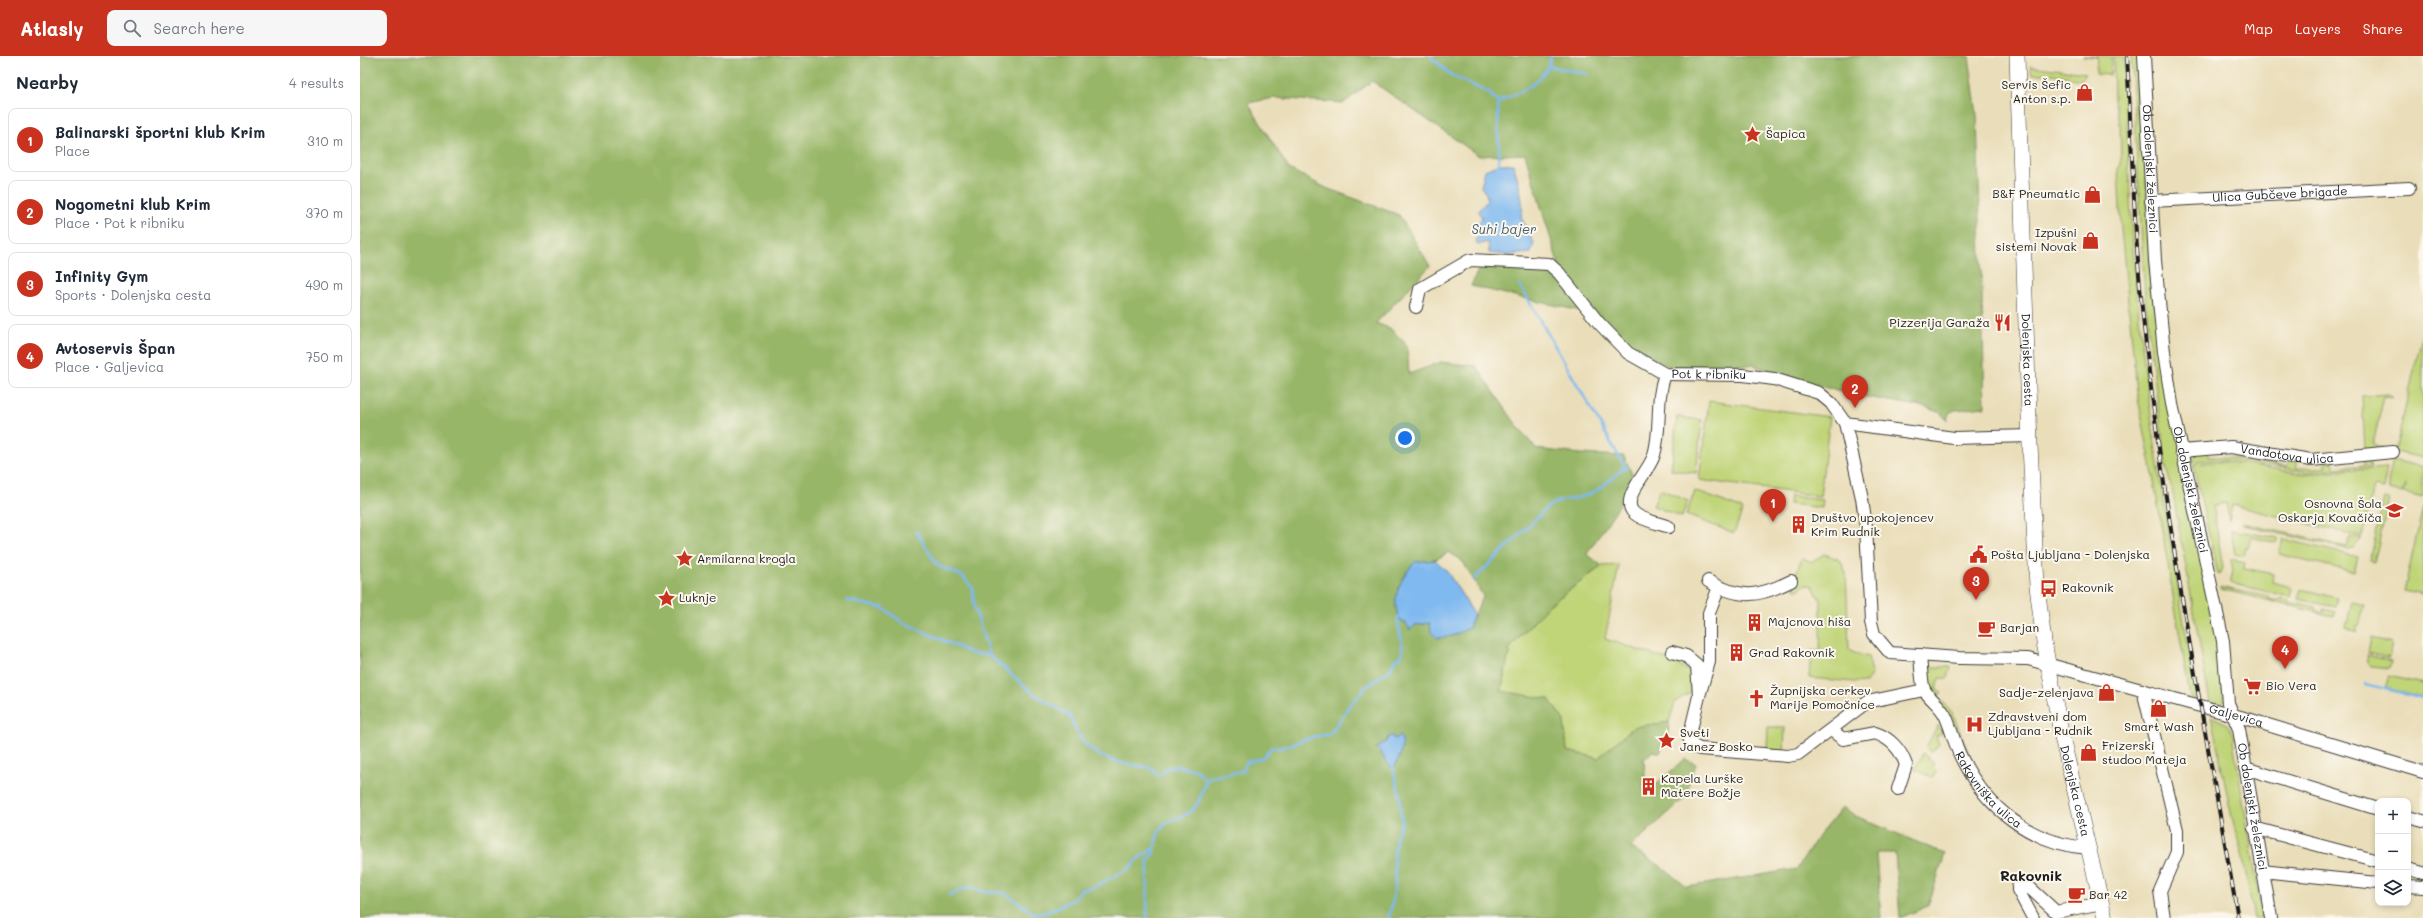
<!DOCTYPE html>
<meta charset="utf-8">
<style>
:root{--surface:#fff;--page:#f6f6f7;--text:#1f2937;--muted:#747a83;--line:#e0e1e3;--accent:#c8321e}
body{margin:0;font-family:Mali,sans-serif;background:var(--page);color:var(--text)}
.controls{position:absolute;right:12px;bottom:12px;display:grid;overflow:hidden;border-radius:8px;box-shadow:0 2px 6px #0003}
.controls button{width:36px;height:36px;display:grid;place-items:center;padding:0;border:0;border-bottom:1px solid var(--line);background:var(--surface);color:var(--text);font:20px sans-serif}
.you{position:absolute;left:1045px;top:382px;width:14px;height:14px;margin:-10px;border:3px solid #fff;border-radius:50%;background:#1a73e8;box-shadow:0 0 0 6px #1a73e833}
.badge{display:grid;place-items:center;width:26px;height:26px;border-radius:50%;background:var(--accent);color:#fff;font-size:13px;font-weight:700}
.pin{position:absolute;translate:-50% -33px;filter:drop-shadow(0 1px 2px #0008)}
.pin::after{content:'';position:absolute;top:21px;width:14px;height:12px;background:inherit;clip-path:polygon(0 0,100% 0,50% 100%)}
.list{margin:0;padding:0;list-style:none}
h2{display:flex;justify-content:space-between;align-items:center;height:52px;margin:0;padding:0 16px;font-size:17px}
h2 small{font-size:13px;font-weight:400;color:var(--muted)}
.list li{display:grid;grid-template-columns:26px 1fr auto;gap:12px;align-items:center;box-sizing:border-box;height:64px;margin:0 8px 8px;padding:0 8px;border:1px solid var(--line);border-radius:8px}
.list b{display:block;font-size:15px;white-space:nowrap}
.list p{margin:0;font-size:13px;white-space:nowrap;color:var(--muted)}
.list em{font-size:13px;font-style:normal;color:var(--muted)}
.icon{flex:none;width:22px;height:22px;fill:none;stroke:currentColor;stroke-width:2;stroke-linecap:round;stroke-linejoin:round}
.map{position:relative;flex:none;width:2063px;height:862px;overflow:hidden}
header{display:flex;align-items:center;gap:24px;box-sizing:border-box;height:56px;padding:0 20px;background:var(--accent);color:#fff}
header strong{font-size:19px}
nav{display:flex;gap:22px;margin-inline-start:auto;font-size:14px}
.search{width:280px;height:36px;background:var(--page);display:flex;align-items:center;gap:10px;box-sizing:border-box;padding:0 14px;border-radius:8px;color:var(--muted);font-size:15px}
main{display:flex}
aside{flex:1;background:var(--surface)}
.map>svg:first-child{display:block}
.green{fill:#c0d478;stroke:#6e784a}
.forest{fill:#98b668;stroke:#5a6942;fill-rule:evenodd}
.water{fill:#7fb9f0;stroke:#4e6a86}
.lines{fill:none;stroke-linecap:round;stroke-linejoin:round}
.stream{stroke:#7fb9f0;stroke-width:2.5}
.minor-casing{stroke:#3b3934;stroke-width:14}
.major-casing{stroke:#3b3934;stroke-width:16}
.minor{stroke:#fff;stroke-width:12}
.major{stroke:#fff;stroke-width:15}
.rail-casing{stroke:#1c1c1c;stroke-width:4}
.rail{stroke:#fbf7ec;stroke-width:2.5;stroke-dasharray:8;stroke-linecap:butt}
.labels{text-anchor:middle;stroke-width:4;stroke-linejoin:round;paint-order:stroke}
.poi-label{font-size:12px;fill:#1c1c1c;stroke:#fbf7ec;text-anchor:start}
.street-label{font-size:12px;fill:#1c1c1c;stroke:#fbf7ec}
.water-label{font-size:13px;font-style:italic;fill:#445b71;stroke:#fbf7ec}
.quarter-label{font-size:14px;font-weight:bold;fill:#1c1c1c;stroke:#fbf7ec}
</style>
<header>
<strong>Atlasly</strong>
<div class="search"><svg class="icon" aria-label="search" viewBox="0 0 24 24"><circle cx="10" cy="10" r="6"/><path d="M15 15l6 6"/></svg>Search here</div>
<nav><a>Map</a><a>Layers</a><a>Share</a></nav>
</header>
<main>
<aside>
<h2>Nearby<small>4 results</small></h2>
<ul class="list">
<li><span class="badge">1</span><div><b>Balinarski športni klub Krim</b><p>Place</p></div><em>310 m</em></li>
<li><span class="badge">2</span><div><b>Nogometni klub Krim</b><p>Place · Pot k ribniku</p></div><em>370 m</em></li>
<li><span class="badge">3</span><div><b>Infinity Gym</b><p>Sports · Dolenjska cesta</p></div><em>490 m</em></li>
<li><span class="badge">4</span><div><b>Avtoservis Špan</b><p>Place · Galjevica</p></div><em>750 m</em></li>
</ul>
</aside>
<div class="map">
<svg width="2063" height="862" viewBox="0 0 2063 862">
<rect width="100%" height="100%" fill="#fbf7ec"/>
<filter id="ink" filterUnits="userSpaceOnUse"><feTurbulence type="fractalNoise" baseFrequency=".025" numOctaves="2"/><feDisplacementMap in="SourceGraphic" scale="8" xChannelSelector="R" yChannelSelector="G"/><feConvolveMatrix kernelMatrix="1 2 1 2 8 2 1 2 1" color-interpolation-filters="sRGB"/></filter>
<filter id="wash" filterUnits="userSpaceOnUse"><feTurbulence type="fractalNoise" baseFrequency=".012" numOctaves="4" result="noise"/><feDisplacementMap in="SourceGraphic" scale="16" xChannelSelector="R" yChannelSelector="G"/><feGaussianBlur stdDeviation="0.9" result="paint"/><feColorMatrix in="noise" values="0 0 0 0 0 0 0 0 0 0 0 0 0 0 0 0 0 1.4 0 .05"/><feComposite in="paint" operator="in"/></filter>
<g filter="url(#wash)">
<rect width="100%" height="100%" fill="#eadeba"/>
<g class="green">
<path d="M1723 0H1751L1750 19 1736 18 1737 1Z"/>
<path d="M1753 0H1764C1768 77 1769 154 1776 231 1789 370 1813 507 1838 644L1830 641 1792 414 1777 337 1761 172 1758 113 1761 104 1760 66 1754 45Z"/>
<path d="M1771 0H1780L1791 228 1858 585 1864 643 1862 648 1850 647 1813 438 1806 411 1790 288 1785 239Z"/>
<path d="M1670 10 1725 17V20L1720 24 1694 18H1672Z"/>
<path d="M2063 276V402L2035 396Z"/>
<path d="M2029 338 2033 342 2024 340 2013 388 2023 392 2005 394 2002 340Z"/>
<path d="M1349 345 1470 361 1460 440 1339 424Z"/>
<path d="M1317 361 1342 364 1336 417 1311 414Z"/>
<path d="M1847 395 1848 401H1878L1879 395 1888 396 1887 403 1927 411 1929 404 1938 406 1936 412H1965V406L1973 405 1974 412 2004 409V403L2009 405 2011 411 1947 416 1878 404 1833 405 1831 398Z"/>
<path d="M2033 404 2063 411V442L2043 437 2045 429 2042 437 2029 434 2028 425Z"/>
<path d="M1861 406 1881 407 1944 418 2027 412 2023 433 2013 431 2002 481 1872 449 1869 465 1866 447 1853 449 1863 512 1861 517 1858 519 1833 408Z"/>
<path d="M1300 433 1328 445 1322 461 1293 450Z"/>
<path d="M1335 435 1383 453 1374 477 1326 459Z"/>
<path d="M1430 440 1463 444 1462 452 1429 448Z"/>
<path d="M2024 442 2029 443 2014 507 2010 505Z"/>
<path d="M2063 451V539L2044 535Z"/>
<path d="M1882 467 1987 491 1990 481 2002 483 1993 492 1987 493 1894 472Z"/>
<path d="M1871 474 1918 482 1916 487 1891 481 1888 492 1885 491 1883 500 1875 498Z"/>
<path d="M1923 483 1998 501 1994 516 1919 498Z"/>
<path d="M1464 498 1480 504 1486 517 1489 593 1494 597 1508 601 1512 617 1506 627 1449 622 1451 595H1460L1461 542 1458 541 1453 530 1446 528 1438 534 1434 532 1435 520 1442 502 1452 506Z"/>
<path d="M1876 502V505L1885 507 1884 512 1913 518 1912 526 1932 531 1930 541 1870 527 1873 515 1871 504Z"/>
<path d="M1259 509 1245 583 1312 605 1330 616 1332 635 1315 646 1309 666 1274 671 1238 702 1207 695 1204 665 1189 643 1141 636 1150 592 1189 549 1242 510Z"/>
<path d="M1860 531 1909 541V543L1918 545 1919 543 1929 545 1928 547 1936 549 1937 547 1955 551V554L1964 556V553L1975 556 1973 560 1860 533Z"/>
<path d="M1941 533 1977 542 1975 551 1938 543Z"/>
<path d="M1992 546 2005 549 1996 576 1986 571Z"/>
<path d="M2011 582 2032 587 2029 602 2008 597Z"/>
<path d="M2007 599 2031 605 2029 612 2012 610 2008 606Z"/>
<path d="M1565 611H1591L1588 622H1579L1576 633 1582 636 1578 641 1592 656 1620 726 1570 634Z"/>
<path d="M2029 620 2063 628V641L2025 632Z"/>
<path d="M1851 660 1867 668 1875 681 1873 685 1903 862H1894L1883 802 1872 762Z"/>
<path d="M1578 669 1582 677 1576 680 1579 688 1571 697 1566 691Z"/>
<path d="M1408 671H1425L1424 696 1400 692H1407Z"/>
<path d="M1563 697 1574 708 1572 710 1577 715 1572 721 1555 714Z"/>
</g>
<path class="forest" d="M0 0H1609L1617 59 1625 351 1595 354 1589 357 1587 364 1579 356 1565 351 1501 340 1448 327 1392 309 1311 311 1269 291 1237 259 1111 230 1119 212 1199 210 1165 98 1119 100 1012 25 984 47 914 42 888 47 929 113 966 132 1039 159 1070 210 1016 267 1031 273 1047 289 1049 318 1081 306 1116 310 1158 371 1176 393 1221 398 1264 400 1275 425 1227 498 1242 510 1189 549 1150 592 1141 635 1189 643 1204 665 1207 695 1238 702 1274 671 1309 666 1308 678 1300 697 1293 695 1284 703 1285 720 1283 732 1287 736 1325 703 1336 708 1325 742 1270 791 1299 809 1327 831 1437 813 1459 779 1483 751 1491 758 1585 798 1568 850 1540 862 1535 797H1516L1521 862H0ZM1089 496 1103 506 1123 540 1110 569 1092 580 1070 567 1055 569 1046 567C1032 528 1037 531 1065 505L1075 504Z"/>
<g class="water">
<path d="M1139 108H1153C1157 119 1166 151 1161 161L1174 187 1171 197 1147 199 1129 197 1128 186 1118 189 1115 184 1121 179V173L1116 168 1122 162 1118 155 1127 145 1126 137 1121 131 1125 114Z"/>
<path d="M1075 504 1086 514 1114 558 1109 572 1092 580 1077 582 1071 576 1070 567 1055 569 1050 574 1046 567 1042 566C1028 548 1040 522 1055 506Z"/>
<path d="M1033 680 1034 683 1040 680C1046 686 1039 706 1033 712 1024 708 1024 697 1016 692L1026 686 1028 681Z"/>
</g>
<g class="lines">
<g class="stream">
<path d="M1070 0 1091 19 1129 37 1138 46 1139 111"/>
<path d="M1189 10 1227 18"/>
<path d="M1138 46C1160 36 1187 27 1191 0"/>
<path d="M1159 228 1265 411"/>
<path d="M556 475 577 509 602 520 613 532 614 549 629 599 674 638 710 660C724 703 752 706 792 712L797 719 802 718 805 713 816 710 837 714 846 725 850 721 883 715 887 706 902 702 912 691 921 692 956 680 968 679 972 676 989 650 1007 630 1030 614 1035 604 1041 601C1046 587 1037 576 1038 561L1041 560"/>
<path d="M1114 523 1189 450C1206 440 1213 445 1227 439 1241 434 1253 421 1265 411L1268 412"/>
<path d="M486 544 523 552 542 566 614 598 629 599"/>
<path d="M2005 628 2063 642"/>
<path d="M589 839 609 831 626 836 645 837 673 857H684L713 844 721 834 734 831 770 812 780 801 795 792"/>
<path d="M787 862 788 804C798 796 793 784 800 774 808 762 817 764 828 757 839 751 842 736 846 725"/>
<path d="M1028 862 1032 850 1035 829 1034 801 1037 778 1042 767 1039 736 1033 712"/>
</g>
</g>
</g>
<g filter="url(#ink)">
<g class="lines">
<defs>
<g id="minor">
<path id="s1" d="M1784 0 1795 204 1804 296 1812 348 1863 585 1868 647 1879 673 1911 862"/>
<path id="s2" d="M1791 145 2049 132"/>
<path id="s3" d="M1056 251 1060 233 1110 204 1189 208 1199 217 1239 267 1268 297 1305 318 1383 319 1414 323 1459 337 1471 347 1485 367 1502 442 1506 471 1511 566 1514 578 1530 597 1599 602 1668 603 1888 663 2063 716"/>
<path d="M1305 318C1295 345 1302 372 1294 399 1290 414 1264 438 1271 453 1275 463 1299 467 1309 471"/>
<path d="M1485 367 1594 382 1669 380"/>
<path id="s4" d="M1821 395 1871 391 1951 404 2033 396"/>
<path d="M1348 525C1381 544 1399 541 1431 525"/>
<path d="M1312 596 1326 600 1337 609 1339 640 1349 606V557L1359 531"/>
<path id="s5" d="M1560 599C1561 606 1561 629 1565 635 1571 644 1581 650 1586 661 1592 675 1595 690 1602 703 1627 753 1672 788 1728 792"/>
<path d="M1783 634 1817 774V796L1800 835 1804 862"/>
<path d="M1339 640 1329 682 1333 690 1340 693 1428 700 1438 698 1507 646 1564 634"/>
<path d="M1471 674 1483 683 1515 677C1530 682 1541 694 1546 709L1538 733"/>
<path d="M1885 712 2018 753"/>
<path d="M2048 761 2063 765"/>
<path d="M1894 772 2018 805"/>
<path d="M2048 813 2063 817"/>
<path d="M1902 815 2018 827"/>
<path d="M2048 830 2063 831"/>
<path d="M1673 862 1658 834V830L1660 828 1671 833 1696 856 1742 847"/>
</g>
<g id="major">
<path id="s6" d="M1657 0 1670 389 1677 530 1684 586 1701 677 1745 862"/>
</g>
</defs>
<use href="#minor" class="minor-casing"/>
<use href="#major" class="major-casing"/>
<use href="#minor" class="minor"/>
<use href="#major" class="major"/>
<defs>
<path id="rail" d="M1767 0C1772 90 1774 181 1784 271 1805 469 1844 665 1878 862"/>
</defs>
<use href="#rail" class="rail-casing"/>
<use href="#rail" class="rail"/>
</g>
</g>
<defs>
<symbol id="shop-bare" viewBox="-9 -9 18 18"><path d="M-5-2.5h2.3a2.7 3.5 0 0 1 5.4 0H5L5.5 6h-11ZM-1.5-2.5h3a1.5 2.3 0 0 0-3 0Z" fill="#c8321e" stroke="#fbf7ec" stroke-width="2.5" paint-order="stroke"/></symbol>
<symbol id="sight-bare" viewBox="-9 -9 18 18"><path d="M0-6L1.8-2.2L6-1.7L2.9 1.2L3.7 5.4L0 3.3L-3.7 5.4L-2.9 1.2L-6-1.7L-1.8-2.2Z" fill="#c8321e" stroke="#fbf7ec" stroke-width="2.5" paint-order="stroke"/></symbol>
<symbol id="restaurant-bare" viewBox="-9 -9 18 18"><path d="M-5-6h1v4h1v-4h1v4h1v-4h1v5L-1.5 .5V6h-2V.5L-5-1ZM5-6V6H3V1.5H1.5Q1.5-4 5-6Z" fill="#c8321e" stroke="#fbf7ec" stroke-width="2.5" paint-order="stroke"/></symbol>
<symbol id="school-bare" viewBox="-9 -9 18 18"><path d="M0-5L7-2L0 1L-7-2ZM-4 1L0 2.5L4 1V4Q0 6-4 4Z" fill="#c8321e" stroke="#fbf7ec" stroke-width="2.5" paint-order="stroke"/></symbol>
<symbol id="building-bare" viewBox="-9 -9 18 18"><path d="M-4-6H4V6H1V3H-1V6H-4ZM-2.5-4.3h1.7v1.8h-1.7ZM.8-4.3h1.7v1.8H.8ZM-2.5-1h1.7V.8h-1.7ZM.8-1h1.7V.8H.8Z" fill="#c8321e" stroke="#fbf7ec" stroke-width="2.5" paint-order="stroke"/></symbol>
<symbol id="civic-bare" viewBox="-9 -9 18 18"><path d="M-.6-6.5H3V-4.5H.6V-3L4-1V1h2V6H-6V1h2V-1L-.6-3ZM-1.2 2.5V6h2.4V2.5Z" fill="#c8321e" stroke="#fbf7ec" stroke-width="2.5" paint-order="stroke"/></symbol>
<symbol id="bus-bare" viewBox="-9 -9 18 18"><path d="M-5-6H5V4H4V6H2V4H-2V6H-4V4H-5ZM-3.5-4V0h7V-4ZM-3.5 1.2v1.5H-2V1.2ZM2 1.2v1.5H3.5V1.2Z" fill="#c8321e" stroke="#fbf7ec" stroke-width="2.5" paint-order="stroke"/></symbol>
<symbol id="cafe-bare" viewBox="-9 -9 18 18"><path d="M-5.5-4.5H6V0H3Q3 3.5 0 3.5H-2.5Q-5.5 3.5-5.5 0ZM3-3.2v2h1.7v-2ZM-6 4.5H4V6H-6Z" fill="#c8321e" stroke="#fbf7ec" stroke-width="2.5" paint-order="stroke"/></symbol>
<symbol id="supermarket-bare" viewBox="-9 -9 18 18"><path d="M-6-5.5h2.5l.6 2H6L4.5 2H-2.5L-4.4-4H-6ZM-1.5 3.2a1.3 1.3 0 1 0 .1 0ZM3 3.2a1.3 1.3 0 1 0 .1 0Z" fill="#c8321e" stroke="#fbf7ec" stroke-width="2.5" paint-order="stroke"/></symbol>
<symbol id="church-bare" viewBox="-9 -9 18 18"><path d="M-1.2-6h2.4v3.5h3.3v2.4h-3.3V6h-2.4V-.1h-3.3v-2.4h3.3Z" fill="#c8321e" stroke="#fbf7ec" stroke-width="2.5" paint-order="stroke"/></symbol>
<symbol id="hospital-bare" viewBox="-9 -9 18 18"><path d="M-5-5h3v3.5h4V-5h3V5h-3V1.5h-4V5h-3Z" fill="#c8321e" stroke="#fbf7ec" stroke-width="2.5" paint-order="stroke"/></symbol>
</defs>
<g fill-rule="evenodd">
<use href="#shop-bare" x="1712" y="24" width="25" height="25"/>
<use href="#sight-bare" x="1380" y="66" width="25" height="25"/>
<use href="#shop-bare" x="1720" y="126" width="25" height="25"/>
<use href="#shop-bare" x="1718" y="172" width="25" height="25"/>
<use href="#restaurant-bare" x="1630" y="254" width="25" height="25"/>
<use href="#school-bare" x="2022" y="442" width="25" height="25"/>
<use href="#building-bare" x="1426" y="456" width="25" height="25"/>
<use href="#civic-bare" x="1606" y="486" width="25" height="25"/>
<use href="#sight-bare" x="312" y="490" width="25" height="25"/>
<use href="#bus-bare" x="1676" y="520" width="25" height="25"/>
<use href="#sight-bare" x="294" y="530" width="25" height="25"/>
<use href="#building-bare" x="1382" y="554" width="25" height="25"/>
<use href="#cafe-bare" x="1614" y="560" width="25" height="25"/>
<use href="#building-bare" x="1364" y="584" width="25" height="25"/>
<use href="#supermarket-bare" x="1880" y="618" width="25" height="25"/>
<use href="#shop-bare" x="1734" y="624" width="25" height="25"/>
<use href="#church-bare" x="1384" y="630" width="25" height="25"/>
<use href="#shop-bare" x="1786" y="640" width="25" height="25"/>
<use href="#hospital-bare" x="1602" y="656" width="25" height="25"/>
<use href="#sight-bare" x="1294" y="672" width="25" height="25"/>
<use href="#shop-bare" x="1716" y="684" width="25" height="25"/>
<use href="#building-bare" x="1276" y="718" width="25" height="25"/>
<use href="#cafe-bare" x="1704" y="826" width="25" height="25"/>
</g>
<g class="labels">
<g class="poi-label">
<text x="1711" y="33" text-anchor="end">Servis Šefic<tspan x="1711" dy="14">Anton s.p.</tspan></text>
<text x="1406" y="82">Šapica</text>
<text x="1720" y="142" text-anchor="end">B&amp;F Pneumatic</text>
<text x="1717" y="181" text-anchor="end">Izpušni<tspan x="1717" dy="14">sistemi Novak</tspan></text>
<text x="1630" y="271" text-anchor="end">Pizzerija Garaža</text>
<text x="2022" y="452" text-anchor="end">Osnovna Šola<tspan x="2022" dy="14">Oskarja Kovačiča</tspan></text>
<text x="1451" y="466">Društvo upokojencev<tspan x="1451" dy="14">Krim Rudnik</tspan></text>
<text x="1631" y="503">Pošta Ljubljana - Dolenjska</text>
<text x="337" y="507">Armilarna krogla</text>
<text x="1702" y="536">Rakovnik</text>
<text x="319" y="546">Luknje</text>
<text x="1408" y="570">Majcnova hiša</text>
<text x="1640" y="576">Barjan</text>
<text x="1389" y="601">Grad Rakovnik</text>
<text x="1906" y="634">Bio Vera</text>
<text x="1410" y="639">Župnijska cerkev<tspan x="1410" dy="14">Marije Pomočnice</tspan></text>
<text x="1734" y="641" text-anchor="end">Sadje-zelenjava</text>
<text x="1628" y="665">Zdravstveni dom<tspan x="1628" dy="14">Ljubljana - Rudnik</tspan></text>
<text x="1799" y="675" text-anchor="middle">Smart Wash</text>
<text x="1320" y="681">Sveti<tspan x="1320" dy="14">Janez Bosko</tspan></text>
<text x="1742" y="694">Frizerski<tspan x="1742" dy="14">studoo Mateja</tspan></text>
<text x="1301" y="727">Kapela Lurške<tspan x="1301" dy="14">Matere Božje</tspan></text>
<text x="1729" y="843">Bar 42</text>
</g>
<g class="street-label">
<text dy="4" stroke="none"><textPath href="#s1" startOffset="113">Ob dolenjski železnici</textPath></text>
<text dy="4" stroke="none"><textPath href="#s2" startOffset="129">Ulica Gubčeve brigade</textPath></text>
<text dy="4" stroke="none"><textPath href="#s6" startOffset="304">Dolenjska cesta</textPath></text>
<text dy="4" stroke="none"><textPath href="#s3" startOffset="361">Pot k ribniku</textPath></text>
<text dy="4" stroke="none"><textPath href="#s4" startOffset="107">Vandotova ulica</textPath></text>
<text dy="4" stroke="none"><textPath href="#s1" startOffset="437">Ob dolenjski železnici</textPath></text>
<text dy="4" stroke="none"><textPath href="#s3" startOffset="1106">Galjevica</textPath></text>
<text dy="4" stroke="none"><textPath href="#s5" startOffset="156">Rakovniška ulica</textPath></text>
<text dy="4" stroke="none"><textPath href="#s6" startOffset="739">Dolenjska cesta</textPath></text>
<text dy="4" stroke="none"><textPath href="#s1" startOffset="761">Ob dolenjski železnici</textPath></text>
</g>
<g class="water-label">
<text x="1144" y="178">Suhi bajer</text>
</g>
<g class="quarter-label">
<text x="1671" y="825">Rakovnik</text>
</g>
</g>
</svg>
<div class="controls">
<button>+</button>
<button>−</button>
<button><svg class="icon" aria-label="layers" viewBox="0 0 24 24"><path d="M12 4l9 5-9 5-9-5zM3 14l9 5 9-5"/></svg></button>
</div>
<div class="you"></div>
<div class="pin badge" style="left:1413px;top:466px">1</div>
<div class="pin badge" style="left:1495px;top:352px">2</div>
<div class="pin badge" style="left:1616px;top:544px">3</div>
<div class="pin badge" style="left:1925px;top:613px">4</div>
</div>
</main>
